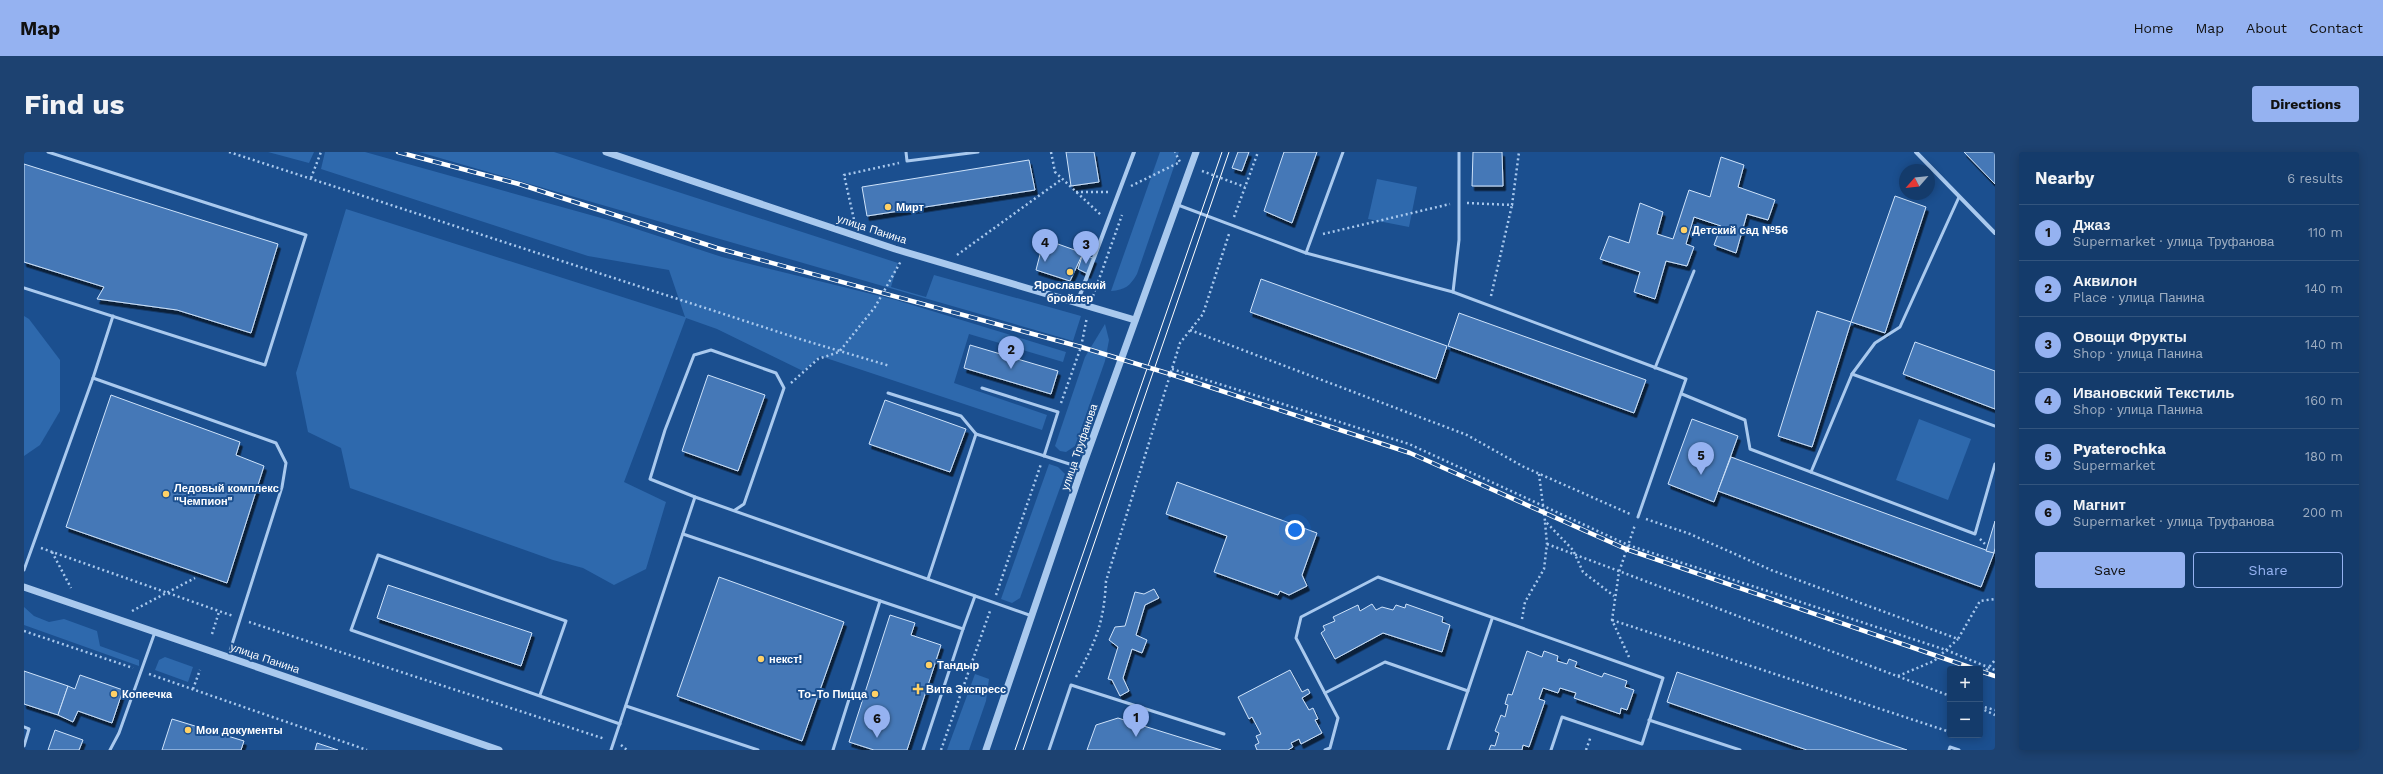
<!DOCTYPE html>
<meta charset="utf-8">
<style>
:root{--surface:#143b6b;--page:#1d4271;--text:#f1f3f6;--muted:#9dadc1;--line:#33557e;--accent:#95b2f1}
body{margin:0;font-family:"Work Sans",sans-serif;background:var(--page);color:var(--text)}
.controls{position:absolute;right:12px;bottom:12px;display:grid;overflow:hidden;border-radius:4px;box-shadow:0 2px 10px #0003}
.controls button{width:36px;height:36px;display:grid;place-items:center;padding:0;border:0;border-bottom:1px solid var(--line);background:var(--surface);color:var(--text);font:20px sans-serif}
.compass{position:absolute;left:1875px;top:12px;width:36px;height:36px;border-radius:50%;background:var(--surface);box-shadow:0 2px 10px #0003;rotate:242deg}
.you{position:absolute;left:1271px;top:378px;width:14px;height:14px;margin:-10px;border:3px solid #fff;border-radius:50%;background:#1a73e8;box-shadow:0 0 0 6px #1a73e833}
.badge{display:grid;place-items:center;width:26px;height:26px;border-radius:50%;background:var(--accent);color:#111;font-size:13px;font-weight:700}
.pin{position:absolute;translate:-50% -33px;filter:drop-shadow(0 1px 2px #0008)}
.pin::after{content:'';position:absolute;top:21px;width:14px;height:12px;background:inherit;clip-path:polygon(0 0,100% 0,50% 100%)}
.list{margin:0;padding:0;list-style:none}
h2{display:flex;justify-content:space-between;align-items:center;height:52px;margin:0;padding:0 16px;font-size:17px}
h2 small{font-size:13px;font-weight:400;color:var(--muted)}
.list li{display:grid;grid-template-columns:26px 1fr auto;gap:12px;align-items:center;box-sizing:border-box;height:56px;padding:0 16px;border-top:1px solid var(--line)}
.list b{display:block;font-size:15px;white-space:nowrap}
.list p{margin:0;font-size:13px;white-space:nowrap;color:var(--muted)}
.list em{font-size:13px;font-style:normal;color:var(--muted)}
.actions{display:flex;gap:8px;padding:12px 16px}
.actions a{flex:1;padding:9px 0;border:1px solid var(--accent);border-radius:4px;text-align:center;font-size:14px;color:var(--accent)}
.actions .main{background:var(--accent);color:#111}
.map{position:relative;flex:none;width:1971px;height:598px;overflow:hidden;border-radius:4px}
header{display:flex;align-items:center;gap:24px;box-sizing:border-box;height:56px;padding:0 20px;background:var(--accent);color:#111}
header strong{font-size:19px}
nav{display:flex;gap:22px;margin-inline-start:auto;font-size:14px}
.intro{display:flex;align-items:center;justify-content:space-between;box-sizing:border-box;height:96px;padding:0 24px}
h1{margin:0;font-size:28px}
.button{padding:10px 18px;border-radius:4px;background:var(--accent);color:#111;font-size:14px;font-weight:700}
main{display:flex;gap:24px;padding:0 24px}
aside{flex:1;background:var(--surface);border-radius:4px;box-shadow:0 2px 10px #0003}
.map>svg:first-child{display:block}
.green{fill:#2e69ad}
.building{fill:#4478b7;stroke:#cfe3fa;filter:url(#shadow)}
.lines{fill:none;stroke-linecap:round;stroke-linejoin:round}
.path{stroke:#a9c9ee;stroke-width:2.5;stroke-dasharray:2 3;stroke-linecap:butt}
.service{stroke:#a9c9ee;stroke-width:3}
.minor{stroke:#a9c9ee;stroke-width:4}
.tertiary{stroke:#a9c9ee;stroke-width:7}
.tram{stroke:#fff;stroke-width:1}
.rail-casing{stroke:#fff;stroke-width:4.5}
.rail{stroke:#1b4f8f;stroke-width:3;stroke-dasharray:9;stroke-linecap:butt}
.poi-dot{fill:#ffd166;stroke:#1b4f8f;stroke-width:1.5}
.labels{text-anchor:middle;stroke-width:4;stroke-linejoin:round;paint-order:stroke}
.poi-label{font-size:11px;font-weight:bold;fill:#fff;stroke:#1b4f8f;text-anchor:start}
.street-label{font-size:11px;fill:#fff;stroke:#1b4f8f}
</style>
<header>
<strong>Map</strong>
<nav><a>Home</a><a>Map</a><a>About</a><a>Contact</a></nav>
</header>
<div class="intro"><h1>Find us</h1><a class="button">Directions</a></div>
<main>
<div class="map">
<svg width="1971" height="598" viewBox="0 0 1971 598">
<defs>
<filter id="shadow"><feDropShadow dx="2.5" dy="4.5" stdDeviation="0" flood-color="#0009"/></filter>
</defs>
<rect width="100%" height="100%" fill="#1b4f8f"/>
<g class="green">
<path d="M244 0H290L285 11Z"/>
<path d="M301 0H341L588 69 698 105 872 148 1042 200 1039 210 945 182 930 231 1023 263 1018 278 796 204 779 219 693 177 662 166 600 330 642 350 622 417 590 433 559 416 529 408 326 336 317 296 284 280 272 221 322 57 661 165 645 118 564 104 297 17Z"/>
<path d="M395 0H530L874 111 867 135 902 145 910 123 1057 164 1049 189Z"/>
<path d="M1136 0H1155L1113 122C1106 134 1101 138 1087 139Z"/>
<path d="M1353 27 1393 35 1385 75 1344 67Z"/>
<path d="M0 164 5 167 36 208V259L16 293 0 304Z"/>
<path d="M1081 172 1085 188 1081 209 1051 294 1042 300 1036 299 1031 294 1061 205Z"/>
<path d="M1895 267 1947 287 1924 348 1872 328Z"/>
<path d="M1025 312 1034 315 1041 322 996 446 988 451 977 447Z"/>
<path d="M0 455 10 464 25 470 40 467 73 479 76 494 115 508V514L0 473Z"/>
<path d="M141 505 169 515 164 530 131 518 135 508Z"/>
<path d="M951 522 965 527 962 549 945 598H923Z"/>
</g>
<g class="building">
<path d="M1042 0H1070L1075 30 1047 34Z"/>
<path d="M1214 0H1225L1218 19 1208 16Z"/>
<path d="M1260 0H1293L1268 71 1240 59Z"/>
<path d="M1449 0H1478L1479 34H1448Z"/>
<path d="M1940 0H1971V32Z"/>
<path d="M1697 5 1720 13 1714 35 1751 48 1744 68 1723 62 1712 101 1690 93 1697 74 1670 65 1662 92 1670 95 1663 114 1642 109 1631 147 1610 140 1616 120 1576 107 1585 84 1605 91 1616 51 1639 60 1633 82 1649 87 1665 38 1686 45Z"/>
<path d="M1005 8 1011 38 843 64 838 35Z"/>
<path d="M0 12 254 92 227 181 153 158 73 147 80 135 0 110Z"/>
<path d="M1871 44 1902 55 1861 181 1827 170Z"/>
<path d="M1020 87 1059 101 1046 129 1012 118Z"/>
<path d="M1059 101 1070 107 1064 122 1054 117Z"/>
<path d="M1237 127 1423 194 1412 227 1226 160Z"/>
<path d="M1793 159 1827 170 1788 295 1754 284Z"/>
<path d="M1435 161 1622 228 1610 261 1424 194Z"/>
<path d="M1891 190 1971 219V257L1879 222Z"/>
<path d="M946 193 1034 219 1027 242 940 216Z"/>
<path d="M684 223 741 243 714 319 658 299Z"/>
<path d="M87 243 216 290 212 303 240 314 203 431 42 375Z"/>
<path d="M861 248 942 277 926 320 845 292Z"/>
<path d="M1668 267 1714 284 1690 350 1644 332Z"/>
<path d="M1707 305 1970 401 1957 435 1694 339Z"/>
<path d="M1153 330 1293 381 1278 423 1283 434 1265 443 1256 439 1254 443 1190 420 1203 384 1142 362Z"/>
<path d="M1971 369V396L1970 401 1962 399Z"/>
<path d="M695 425 820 470 778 589 653 544Z"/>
<path d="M364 433 508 481 497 514 353 466Z"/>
<path d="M1130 437 1135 446 1121 453 1112 483 1123 488 1118 501 1108 497 1099 526 1105 539 1096 544 1088 528 1084 527 1094 495 1085 488 1091 475 1101 474 1111 440 1120 442Z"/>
<path d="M1348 452 1352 458 1358 455 1369 458 1372 453 1381 456 1382 452 1419 465 1418 470 1426 473 1418 500 1359 481 1311 507 1297 481 1301 478 1299 474 1311 469 1309 465 1334 453 1336 459Z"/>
<path d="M866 463 891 471 887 483 917 493 883 598H850L825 590Z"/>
<path d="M1503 499 1518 505 1520 499 1534 504 1533 509 1543 512 1545 507 1553 510 1551 515 1578 525 1580 521 1603 529 1601 535 1610 538 1603 558 1597 556 1596 562 1550 546 1552 541 1536 536 1534 541 1519 536 1515 547 1521 549 1505 595 1499 593 1498 598H1465L1467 593 1471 594 1475 581 1471 579 1477 563 1481 565 1484 553 1481 552 1484 542 1488 543Z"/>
<path d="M1266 518 1278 540 1284 537 1286 541 1278 546 1285 558 1289 556 1294 567 1291 568 1298 581 1277 592 1275 587 1267 591 1269 595 1264 598H1233L1231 593 1235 591 1232 584 1237 582 1228 565 1225 567 1214 545Z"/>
<path d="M0 519 44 534 34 563 0 552Z"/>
<path d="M1653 520 1883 598H1783L1643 550Z"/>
<path d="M56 523 99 538 88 571 54 559 49 570 34 563 44 534 51 537Z"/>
<path d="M1094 566 1197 598H1063L1072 573Z"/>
<path d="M148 567 220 589 217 598H138Z"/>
<path d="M31 578 59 588 55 598H24Z"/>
<path d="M293 591 314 598H291Z"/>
</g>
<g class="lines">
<g class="path">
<path d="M205 0 779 188 866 214"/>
<path d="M1027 0 1031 20 1077 63"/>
<path d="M1178 19 1221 35"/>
<path d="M287 26 297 0"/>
<path d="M1107 34 1156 10 1151 0"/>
<path d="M1052 40H1086"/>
<path d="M1443 51 1488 53 1495 0"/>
<path d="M1210 65 1234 0"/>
<path d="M831 72 820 23 875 11"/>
<path d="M1299 82 1426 52"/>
<path d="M933 103 1038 27"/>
<path d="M1069 144 1098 63"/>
<path d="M1467 144 1488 53"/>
<path d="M1166 178 1443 283 1500 315 1606 362"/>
<path d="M1148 217 1385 292 1604 393 1922 498 1971 518"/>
<path d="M767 231 794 207 815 200 851 155 877 109"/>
<path d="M1037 251 1057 195 1063 165"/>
<path d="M1515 322 1521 369 1549 398 1559 420 1590 444"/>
<path d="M1622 367 1666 382 1747 418 1934 487 1956 449 1971 447"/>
<path d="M1956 387 1963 394"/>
<path d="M1523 392 1926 544"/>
<path d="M17 396 209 464"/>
<path d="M1971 399V400"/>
<path d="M28 400 47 436"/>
<path d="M972 443 1017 312"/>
<path d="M108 459 171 426"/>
<path d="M1498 467 1501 450 1520 417 1523 392 1521 370"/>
<path d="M1588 468 1926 580"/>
<path d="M225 470 581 587"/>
<path d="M0 479 109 516"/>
<path d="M188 482 195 460"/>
<path d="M1605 505 1588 468 1595 420 1611 373"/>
<path d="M125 522 343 598"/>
<path d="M1874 524 1910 509 1934 487"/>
<path d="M1052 525C1072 490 1080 470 1082 429L1156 191 1179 162 1205 82"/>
<path d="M1956 526 1971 508"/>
<path d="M169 537 176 518"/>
<path d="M1956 554 1971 558"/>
<path d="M1956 556 1971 563"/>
<path d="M597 593 603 598"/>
<path d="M917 598 966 459"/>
<path d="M1562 598 1567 584"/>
</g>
<g class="service">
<path d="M882 0 883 9 954 0"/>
<path d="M1154 53 1282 101 1429 140 1662 227 1614 365"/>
<path d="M1282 101 1319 0"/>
<path d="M0 136 241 213 282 83 24 0"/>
<path d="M1429 140 1435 88V0"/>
<path d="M1631 216 1670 119"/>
<path d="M1828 222 1851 191 1876 175 1935 45"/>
<path d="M69 226 89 164"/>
<path d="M958 236 1034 260 1020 304"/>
<path d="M864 241 937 264 952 282"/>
<path d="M1658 242 1721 268 1726 297 1951 382 1971 312"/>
<path d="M1787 320 1828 222 1971 274"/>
<path d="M671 345 1008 464"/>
<path d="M659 382 939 477 899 598"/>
<path d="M0 418 69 226 252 291 262 311 258 335 204 505"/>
<path d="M904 427 952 282 1058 316"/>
<path d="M939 477 951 444"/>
<path d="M1301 541 1361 510 1444 539"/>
<path d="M516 543 542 469 354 403 327 478 596 572"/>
<path d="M602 554 734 598"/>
<path d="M1625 568 1716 598"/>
<path d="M0 575 5 577 0 594"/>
<path d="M86 598 95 581 131 480"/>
<path d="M587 598 671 345 626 327 641 278 670 203 687 198 752 221 760 236 720 352 711 358"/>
<path d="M809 598 856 449"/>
<path d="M1025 598 1047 533 1200 582"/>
<path d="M1301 598 1306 596 1314 566 1272 486 1277 465 1354 425 1639 526 1618 592 1538 565 1527 598"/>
<path d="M1424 598 1468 467"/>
<path d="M1925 598 1926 595 1935 598"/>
</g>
<g class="minor">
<path d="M1892 0 1971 81"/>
<path d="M1053 151 1110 0"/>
</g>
<g class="tertiary">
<path d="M582 0 871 97 1111 168"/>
<path d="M0 435 475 598"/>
<path d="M962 598 1058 316 1172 0"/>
</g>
<g class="tram">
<path d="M991 598 1198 0"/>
<path d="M999 598 1205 0"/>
</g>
<defs>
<g id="rail">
<path d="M374 0 495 32 693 96 1057 195 1146 222 1386 301 1602 397 1951 517"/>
<path d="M1956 519 1971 524"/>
</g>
</defs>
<use href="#rail" class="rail-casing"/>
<use href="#rail" class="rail"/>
</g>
<g class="poi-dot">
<circle cx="864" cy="55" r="4"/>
<circle cx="1660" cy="78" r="4"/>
<circle cx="1046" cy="120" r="4"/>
<circle cx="142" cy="342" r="4"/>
<circle cx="737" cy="507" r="4"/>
<circle cx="905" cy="513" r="4"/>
<path d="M892 531h4v4h4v4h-4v4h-4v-4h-4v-4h4z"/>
<circle cx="90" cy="542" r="4"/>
<circle cx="851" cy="542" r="4"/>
<circle cx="164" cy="578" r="4"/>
</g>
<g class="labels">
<g class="poi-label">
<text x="872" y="59">Мирт</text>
<text x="1668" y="82">Детский сад №56</text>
<text x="1046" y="137" text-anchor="middle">Ярославский<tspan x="1046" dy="13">бройлер</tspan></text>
<text x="150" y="340">Ледовый комплекс<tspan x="150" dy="13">"Чемпион"</tspan></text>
<text x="745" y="511">некст!</text>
<text x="913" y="517">Тандыр</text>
<text x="902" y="541">Вита Экспресс</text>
<text x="98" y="546">Копеечка</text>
<text x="843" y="546" text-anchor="end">То-То Пицца</text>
<text x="172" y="582">Мои документы</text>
</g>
<g class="street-label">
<text transform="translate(848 77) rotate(18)" y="4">улица Панина</text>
<text transform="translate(1055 295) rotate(-71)" y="4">улица Труфанова</text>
<text transform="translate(241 506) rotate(19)" y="4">улица Панина</text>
</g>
</g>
</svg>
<div class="controls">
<button>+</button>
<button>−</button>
</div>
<svg class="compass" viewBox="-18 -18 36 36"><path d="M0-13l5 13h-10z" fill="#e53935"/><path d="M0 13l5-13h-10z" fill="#9dadc1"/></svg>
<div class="you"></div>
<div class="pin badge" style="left:1112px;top:585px">1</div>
<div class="pin badge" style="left:987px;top:217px">2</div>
<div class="pin badge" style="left:1062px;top:112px">3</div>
<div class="pin badge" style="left:1021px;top:110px">4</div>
<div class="pin badge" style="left:1677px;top:323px">5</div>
<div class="pin badge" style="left:853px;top:586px">6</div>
</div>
<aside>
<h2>Nearby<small>6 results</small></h2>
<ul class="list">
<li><span class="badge">1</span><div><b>Джаз</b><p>Supermarket · улица Труфанова</p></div><em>110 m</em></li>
<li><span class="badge">2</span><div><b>Аквилон</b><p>Place · улица Панина</p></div><em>140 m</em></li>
<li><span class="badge">3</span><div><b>Овощи Фрукты</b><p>Shop · улица Панина</p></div><em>140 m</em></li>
<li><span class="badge">4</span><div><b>Ивановский Текстиль</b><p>Shop · улица Панина</p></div><em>160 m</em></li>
<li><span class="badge">5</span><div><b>Pyaterochka</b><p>Supermarket</p></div><em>180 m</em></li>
<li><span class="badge">6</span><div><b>Магнит</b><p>Supermarket · улица Труфанова</p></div><em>200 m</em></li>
</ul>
<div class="actions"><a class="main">Save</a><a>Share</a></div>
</aside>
</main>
